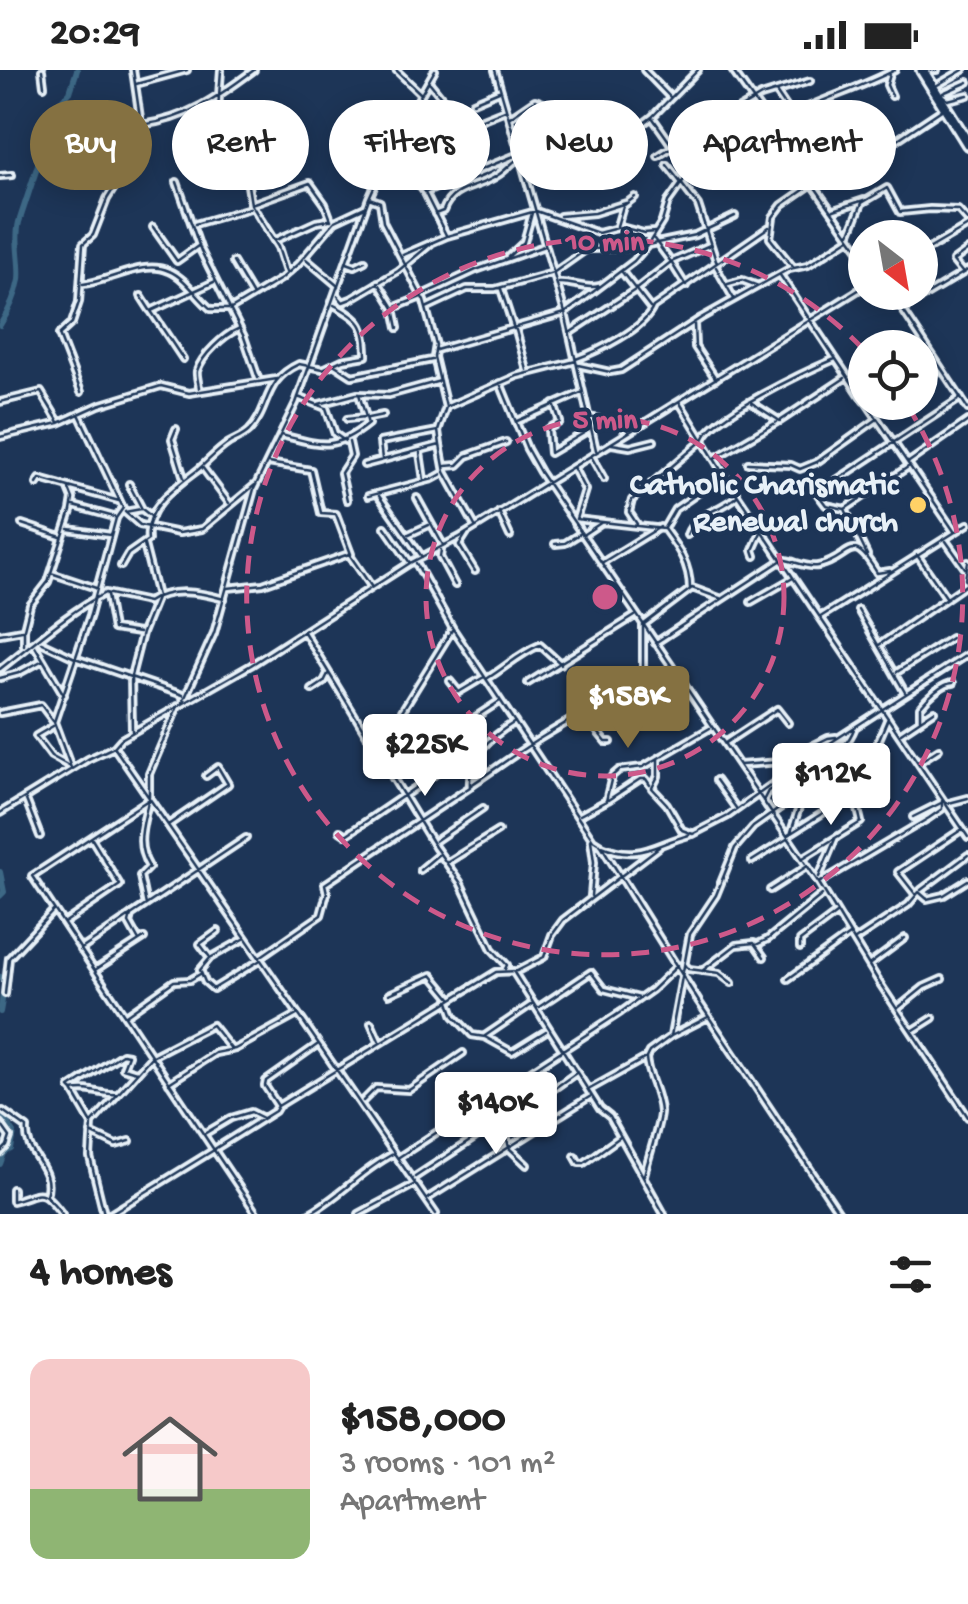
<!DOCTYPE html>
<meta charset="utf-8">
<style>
:root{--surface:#fff;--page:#f6f6f6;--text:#222;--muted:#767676;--accent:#857141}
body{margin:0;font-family:"Gochi Hand",sans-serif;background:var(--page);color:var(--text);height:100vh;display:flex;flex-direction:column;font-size:38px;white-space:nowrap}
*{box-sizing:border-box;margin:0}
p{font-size:32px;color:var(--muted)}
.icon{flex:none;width:55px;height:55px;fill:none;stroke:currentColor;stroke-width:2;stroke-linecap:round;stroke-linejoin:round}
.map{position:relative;height:1144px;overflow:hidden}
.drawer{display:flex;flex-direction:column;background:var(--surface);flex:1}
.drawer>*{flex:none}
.hud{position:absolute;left:30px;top:30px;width:910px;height:90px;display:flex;gap:20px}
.needle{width:65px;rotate:149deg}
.controls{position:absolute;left:848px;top:150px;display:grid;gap:20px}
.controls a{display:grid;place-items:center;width:90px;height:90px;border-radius:50%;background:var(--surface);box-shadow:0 5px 25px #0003;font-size:50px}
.price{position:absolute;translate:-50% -85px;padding:0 22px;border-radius:10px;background:#fff;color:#222;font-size:32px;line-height:65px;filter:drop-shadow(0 2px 5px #0008)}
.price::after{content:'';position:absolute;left:50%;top:60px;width:30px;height:22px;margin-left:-15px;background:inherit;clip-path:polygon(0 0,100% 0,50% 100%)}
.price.active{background:var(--accent);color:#fff}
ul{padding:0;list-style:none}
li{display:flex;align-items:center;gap:30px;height:250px;padding:0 30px}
li span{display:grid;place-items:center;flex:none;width:280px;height:200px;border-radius:20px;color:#555}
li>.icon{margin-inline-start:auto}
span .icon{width:120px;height:120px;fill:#fffc;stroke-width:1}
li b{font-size:42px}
h2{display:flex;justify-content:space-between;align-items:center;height:120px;padding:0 30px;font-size:42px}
.chip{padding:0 35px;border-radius:45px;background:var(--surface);box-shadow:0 5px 25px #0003;font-size:35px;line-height:90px}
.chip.active{background:var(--accent);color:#fff}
.status{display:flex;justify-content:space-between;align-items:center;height:70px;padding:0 50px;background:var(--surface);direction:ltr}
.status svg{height:28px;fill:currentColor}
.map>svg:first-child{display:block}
.green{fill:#536e6c;stroke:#9eb0b2;stroke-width:2.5}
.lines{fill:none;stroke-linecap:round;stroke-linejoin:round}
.river{stroke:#3e6785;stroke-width:6}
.street-casing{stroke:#e8f1f8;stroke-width:10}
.highway-casing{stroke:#e8f1f8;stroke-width:16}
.street{stroke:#1d3557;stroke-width:2.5}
.highway{stroke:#1d3557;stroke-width:9}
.ring{fill:none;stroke:#cd598a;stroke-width:5;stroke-dasharray:18 12}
.poi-dot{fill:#ffd166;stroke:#1d3557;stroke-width:4}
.labels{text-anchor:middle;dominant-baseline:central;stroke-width:8;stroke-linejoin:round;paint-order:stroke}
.poi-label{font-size:32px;font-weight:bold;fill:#e8f1f8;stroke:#1d3557;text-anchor:end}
.centre{fill:#cd598a;stroke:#1d3557;stroke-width:5}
.ring-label{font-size:30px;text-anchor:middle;font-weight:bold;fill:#cd598a;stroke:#1d3557;stroke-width:8;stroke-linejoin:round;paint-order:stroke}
</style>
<div class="status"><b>20:29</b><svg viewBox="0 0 49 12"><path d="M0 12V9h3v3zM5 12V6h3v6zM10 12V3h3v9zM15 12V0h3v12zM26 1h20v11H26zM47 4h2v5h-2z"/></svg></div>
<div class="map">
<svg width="968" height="1144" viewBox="0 0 968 1144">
<rect width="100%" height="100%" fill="#1d3557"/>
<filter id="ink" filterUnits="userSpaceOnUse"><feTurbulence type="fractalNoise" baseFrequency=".01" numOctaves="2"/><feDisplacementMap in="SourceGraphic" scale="20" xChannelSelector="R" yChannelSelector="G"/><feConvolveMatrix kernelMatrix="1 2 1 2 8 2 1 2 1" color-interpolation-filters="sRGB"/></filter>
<g filter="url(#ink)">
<path class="green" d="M582,58l14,27 -23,13 -16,-24z"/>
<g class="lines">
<path class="river" d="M0,255c9,-14 16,-29 19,-45 2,-19 -5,-38 0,-58l39,-118 12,-12 7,-22
M0,802l4,20 -4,4
M0,907l5,6 -5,29
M0,1042l14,21 -3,16 -7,4 -4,11"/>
<defs>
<path id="street" d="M42,0l2,16
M221,0l-3,39 28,64 5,31 27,43 8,25
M396,0l25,24
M495,0l70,243 31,137
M644,0l26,27
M732,0l133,188
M929,0h8
M890,4l-3,11 5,11
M430,13l13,16 16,35
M136,14l51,-14
M934,17l29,-17
M776,22l15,22
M943,23l25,-11
M942,25l6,5 20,-5
M473,32l26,-11
M117,45l7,16 14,7
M510,47l25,-17 26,10
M480,50l25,-10
M141,55c46,-6 77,-28 113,-55
M773,55c39,-24 82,-34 122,-55
M550,60l17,38 7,2 28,-15 50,-38 46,-47
M387,65l15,4h21l2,11 21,15
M675,77l86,-51 49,-15
M393,78l32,45 21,42
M520,81l37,-3
M658,86l14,-9
M744,86l35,-17
M667,95l31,40 18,56
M763,103c19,-14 33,-27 51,-40l3,-16 -4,-12
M124,105l6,-5 2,-9
M0,106l12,-1
M177,112l24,69 43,86 14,41
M426,122l93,-38
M369,128l11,4 3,20 41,79 12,44 -2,12 12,50 -8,24 2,14
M251,134l59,-21 15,21 6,16
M834,140l30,-10
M435,144l8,-3c9,-26 36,-22 55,-36 8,-5 13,-12 21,-17
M560,146l34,-3 32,-10
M195,154l55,-16
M617,156l6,-20 12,-9
M153,157l24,34 21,-15
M850,163l12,-30 25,-15 13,24 30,-3 28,1 10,11
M276,170l40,-18 13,-2
M920,184l48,-28
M403,185l44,-19 89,-25 62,22 23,-6 23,6 11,-1
M508,187l16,-15 8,-29
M306,189l32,27
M233,192l19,32
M347,193l8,3 10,-5
M716,197l18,32
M793,197l-23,-29 3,-21 9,-12 29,-20 63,-30 69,-46
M622,202l28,36
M962,202l-9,-11 15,-11
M780,205l84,126
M378,212l16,26 4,20
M559,213c15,-1 25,7 40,3
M83,214c28,-3 61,-25 86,-13 17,7 28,27 42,38h20l50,-30 17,-15 37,-43 30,-14
M728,214l14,-4 16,6
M686,216l-15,-24 39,-17
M501,219l13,40
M891,222l77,117
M422,225l54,-25 68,-24
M141,226l9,14
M338,226l5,6 8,-3 47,-28 35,-29
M396,237l25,-10
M426,238l41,-19h28l58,-16 34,-24 46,-1 62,-13 40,-19
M903,239l65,-39
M694,254l1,23 21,32
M516,260l11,40
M571,262l64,-42 36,-28 -17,-23
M436,280l129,-37 69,-52 13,-15 15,-24 6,-20 20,-28v-6l-36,-51
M183,289l-32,-48 65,-30
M576,289c22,-8 69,-30 77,-52l116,-80
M335,295l17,11 80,-16
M578,295l32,7 11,-2 80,-52 88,-49 19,-4 42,-27
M920,303l16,-10
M500,313l27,66 13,23 279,411 60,99 89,135
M199,318c0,-3 -3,-13 -2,-17 5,-16 27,-36 41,-42
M81,322l-22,-57 13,-12 7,-21 4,-58 10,-9 14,-36 30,-48 3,-33 -7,-48
M298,327l28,11 9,26 10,7
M0,332l41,-10 18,30
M866,332l88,129
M680,333l44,72 244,362
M752,333l28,18 65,-43
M319,334l38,-10 32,1 51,-14
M554,334l6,18 -12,7 2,24 39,-23
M448,336l69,-30 59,-15
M589,347l24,5 15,8
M368,348l15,-3
M347,349l18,-2
M517,351l64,-28
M176,359l-4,10 12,39
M281,365c40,10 54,16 87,-11l-9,-30
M0,367l59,-14 40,-18 62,-19 28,7 88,-14
M612,374l18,3 24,-6
M420,383l4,27
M591,386l13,23
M715,388l62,-36
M382,389l-2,-17 58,-11
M909,392l59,-41
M268,393l43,7 10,43 15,1 15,40
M748,393l43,2 9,4 17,-7 59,-42
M364,395l76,-20 5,27 30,54
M446,396l12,-1 9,-9 39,-14
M202,397l27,36
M573,397l12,23 -9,29
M37,414l3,-5 79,22
M129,414l13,25 10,8
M368,426l65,-17 9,-5
M379,426l43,61
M417,428l26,47
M347,430l-6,-27 11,-17 -3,-14
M74,436l40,11
M845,439l-19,-4 -9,-12 144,-95
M125,442l15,13 39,8 23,-4 53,-44
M125,442l16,-3
M499,442l11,24
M576,449l88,10c14,19 26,35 26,60
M22,454l39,13
M637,454l-8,-12 3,-12 71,-60c7,-24 106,-70 132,-81
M385,457l25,36
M664,458l11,-19 48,-33
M69,459l41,6
M409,464l20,-9
M466,464l-7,11 16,26
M584,464l18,-12
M687,465c8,-23 33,-23 50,-39
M946,471l19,27
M555,474l10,-1 16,-10
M441,480l-1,7 15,28
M867,485l-22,-46 63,-42
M917,485l29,42
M755,486l-2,-6 9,-20
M786,490c10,2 22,8 32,6 34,-7 32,-38 59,7l13,-2
M603,492l57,-35
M968,492l-3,17 3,7
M416,493l37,66 140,211 8,5 98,157 141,212
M121,496l7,-12 20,-14c-4,-33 28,-53 51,-71 10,-9 19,-19 30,-26 7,-4 14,-6 20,-12 22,-23 13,-50 50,-67l24,5 19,-9 24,-4c0,-31 -5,-37 -32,-51
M51,503l45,15
M228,518l35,-4 86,-30 22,32
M107,525l6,34 26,4
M751,532l42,-24
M858,540l48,84
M822,546l146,-92
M304,562l131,215 25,35 32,67 15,16 -2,4
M0,564l22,-4
M41,572l34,16 108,37
M655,573l127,-83
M24,575v-16l6,-24 18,-23 23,-71 2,-12 -4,-10
M879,575l88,-61
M35,576l29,49
M0,599c30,-23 71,-59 105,-76l43,9c22,-15 51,-10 76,-3
M897,602l54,-34
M0,608l19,-5 24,-13
M488,608c18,-11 32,-25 52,-33l21,19
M450,611l9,11 25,-15
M528,613l107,-67
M312,620l12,-8 4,-8
M183,632l31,-69 40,-144 42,-86 73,-205 27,-60 39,-68
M0,643l41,-8 12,16
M653,643l-4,-8v-30l-6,-6v-44l49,-37 30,11
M584,645l22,27h5
M920,650v-13c7,-9 23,-24 33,-24
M399,654l48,14 21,2
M53,656l-17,10 15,20 18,10
M637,656l48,-38
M132,661l-1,-55 11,-43 15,-37 -13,-51
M901,663l33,-22
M725,673l52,-34 11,14
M114,677l322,467
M376,678l18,-19
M658,689v17l-6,12 15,16 15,26 11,4 35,-18 99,-71 141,-91
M919,692l20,-13
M740,695l40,-3 48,-24 8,-1
M71,698l-17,-46 36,-107 26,-97 7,-10 -44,-94
M398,698l102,-67
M392,703l5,-7 -2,-33 7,-22 50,-81
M716,710l20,28
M471,715c24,-16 48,-34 73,-49 34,-21 70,-38 99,-67
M149,726v-22l29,-68
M26,730l14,36
M608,730l32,-21h6l4,6
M763,731l5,-10 73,-44
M945,734l23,-6
M828,740l-21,-21c13,-21 39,-39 47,-60
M0,743l88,-54 26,-12 7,-8 130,-74 159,-102 50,-26 405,-251
M580,745l26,-14 6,-25 7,-6 24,-3 67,-39
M913,747l28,-14
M168,755l60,-41 -10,-17 -12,9
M340,761l6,4 104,-71
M791,762l13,-40
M788,765l65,-41
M591,770l3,22 -3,34
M435,771l48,-33
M602,776c37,16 53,-2 87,-11
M803,788l58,-36 -6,-26 33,-78
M752,791l35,-22
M448,792l50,-31
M420,800l19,-16
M819,807l16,-38
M819,813l110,-65 13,-9v-8
M770,820l36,-23
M921,820l47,-35
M916,825l-18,-23 63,-42
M146,835l-6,-29 9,-9c-14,-23 -6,-40 -1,-66
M64,853l56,-38 -28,-46
M244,869l-34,19 -10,12 5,12 8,7 46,-28
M855,870l53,-35 11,-13 8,7 17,-4 24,-15
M139,871l-10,-18 2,-8 115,-77
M756,875l12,-6 54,-44
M800,878v-7l36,-27
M80,880l50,-34
M209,886l-9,-12 18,-13
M260,887l61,-42 6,-22 -2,-9 145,-97c-2,-31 20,-50 45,-65
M870,894l35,-26
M686,896l3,3 30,4 13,10
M95,900l49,-32
M513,901l87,138 10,8 54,97
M702,901l34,-26 18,-2 10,14
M788,909l61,-44
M5,924l4,-36 45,-48
M389,924l43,-19 19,23
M449,932l5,14 18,19 13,2 27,15 34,-21
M539,937l52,-35 13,17 35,9
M898,938l26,-21 18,-8
M126,945l48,-34 16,-1 10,-6
M371,953l8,18
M914,960l19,-12
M485,966l47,-32
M671,966l37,-19
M169,1013l46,-30 20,-4 62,-34
M590,1019l54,-30
M73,1021l18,31
M118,1024c-18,2 -25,-7 -45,-3l-3,-3 52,-34 6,1 -5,13 13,4
M363,1031l13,-13 33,2 54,-37
M278,1036l-13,-20 1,-5 51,-36
M3,1041l24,17c-3,27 28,39 19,67
M0,1053l10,14 -3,9 -7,7
M504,1055l5,23 18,17
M91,1063l25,12 14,-4
M204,1064l27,-16 20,-6 12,6
M575,1086l4,7h5l36,-26
M399,1087l222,-145 31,-22 26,-25
M644,1105c3,-13 17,-55 16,-63 -1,-20 -13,-36 -14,-54l3,-6 22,-16 19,-102 26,-39 19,-47 18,-21 54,-38
M415,1107l61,-40 28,-13 72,-51
M12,1119v12c29,-7 27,-17 50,13
M428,1128l163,-102
M104,1144l-14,-57 2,-34 60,-67 60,-31 20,25
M110,1144l104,-64 -182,-274 116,-76 3,1
M257,1144l-43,-64 2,-2 59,-37 3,-5 218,-134 21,-1 27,-14 8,-22 11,-15 96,-73
M308,1144c32,-17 52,-43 85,-60
M359,1144l56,-30"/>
<path id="highway" d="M922,0l46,74"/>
</defs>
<use href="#street" class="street-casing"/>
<use href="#highway" class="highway-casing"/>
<use href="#street" class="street"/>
<use href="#highway" class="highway"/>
</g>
</g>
<g class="ring">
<circle cx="605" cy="527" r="179"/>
<path d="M907 335A358 358 0 1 1 865 281"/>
</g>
<circle class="poi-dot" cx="918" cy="435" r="10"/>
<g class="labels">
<g class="poi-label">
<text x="898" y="417">Catholic Charismatic<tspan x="898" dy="37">Renewal church</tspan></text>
</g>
</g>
<circle cx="605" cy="527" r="15" class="centre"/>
<g class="ring-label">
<text x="605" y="180">10 min</text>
<text x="605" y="358">5 min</text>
</g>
</svg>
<div class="controls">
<a><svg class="needle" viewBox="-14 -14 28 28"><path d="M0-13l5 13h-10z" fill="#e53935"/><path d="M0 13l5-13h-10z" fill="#767676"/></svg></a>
<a><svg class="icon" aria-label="locate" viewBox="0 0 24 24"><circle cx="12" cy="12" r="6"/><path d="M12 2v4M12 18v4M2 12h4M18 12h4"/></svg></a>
</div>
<b class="price active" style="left:628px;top:681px">$158K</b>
<b class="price" style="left:425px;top:729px">$225K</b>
<b class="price" style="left:831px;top:758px">$112K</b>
<b class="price" style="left:496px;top:1087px">$140K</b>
<div class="hud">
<a class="chip active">Buy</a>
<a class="chip">Rent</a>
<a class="chip">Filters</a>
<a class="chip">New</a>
<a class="chip">Apartment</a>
</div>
</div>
<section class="drawer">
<h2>4 homes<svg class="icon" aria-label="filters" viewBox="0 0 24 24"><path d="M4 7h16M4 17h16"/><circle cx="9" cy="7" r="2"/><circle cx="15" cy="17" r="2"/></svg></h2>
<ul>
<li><span style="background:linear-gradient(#f6c9c9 65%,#8fb573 0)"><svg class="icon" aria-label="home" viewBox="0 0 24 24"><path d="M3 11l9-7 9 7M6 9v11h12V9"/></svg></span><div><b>$158,000</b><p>3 rooms · 101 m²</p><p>Apartment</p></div></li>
</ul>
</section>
